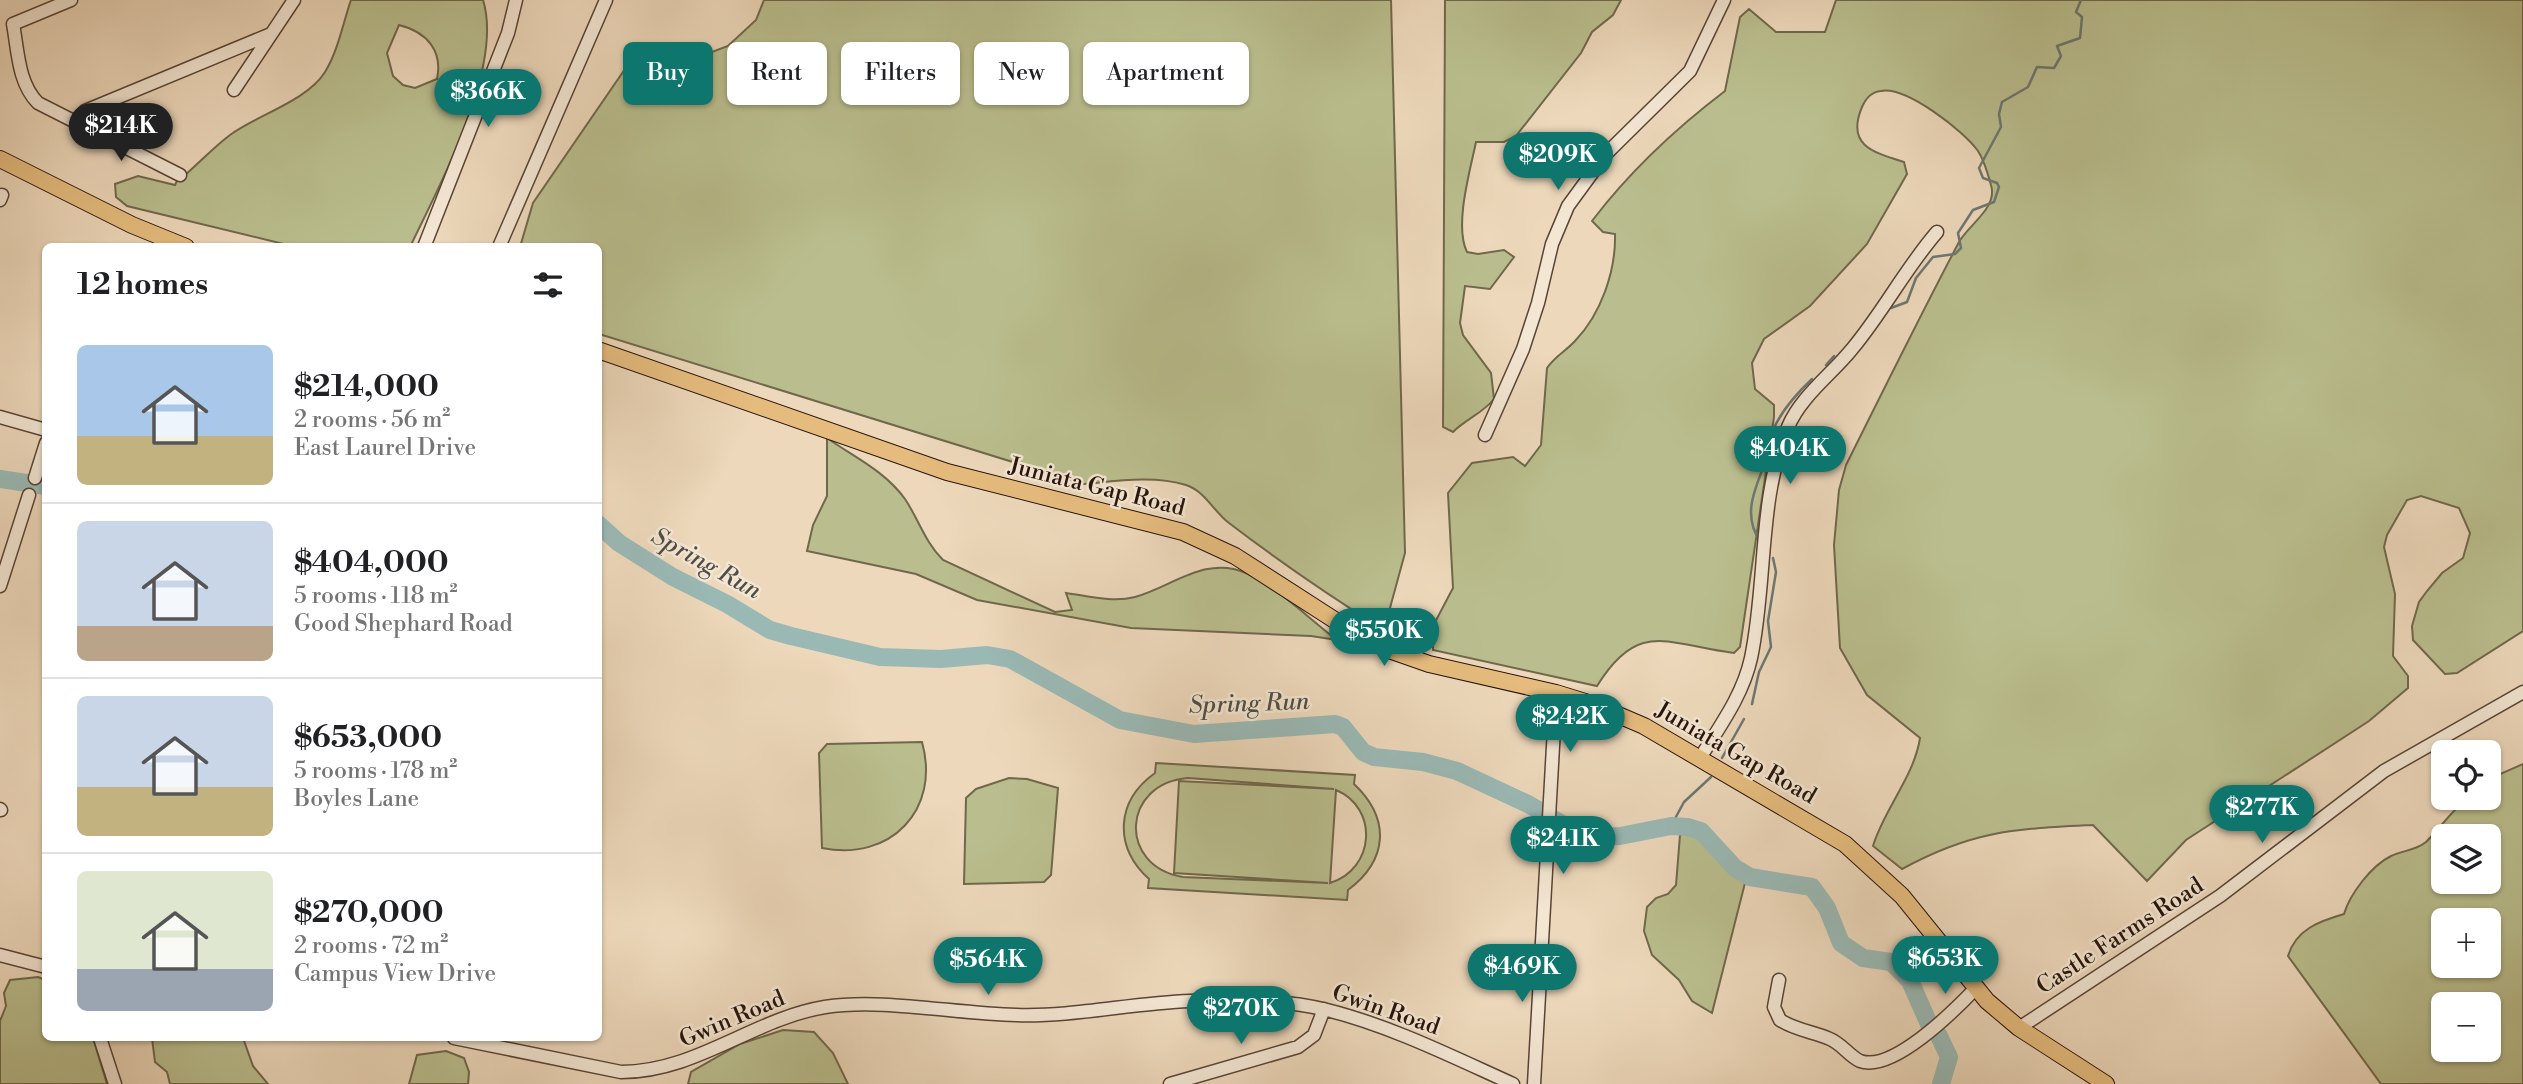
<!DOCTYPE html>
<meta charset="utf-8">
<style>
:root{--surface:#fff;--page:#f6f6f6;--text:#202124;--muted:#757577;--line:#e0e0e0;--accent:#0f766e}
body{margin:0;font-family:"Libre Bodoni",serif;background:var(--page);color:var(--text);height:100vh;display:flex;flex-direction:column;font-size:26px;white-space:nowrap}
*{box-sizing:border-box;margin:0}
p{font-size:23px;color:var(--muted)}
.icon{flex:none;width:38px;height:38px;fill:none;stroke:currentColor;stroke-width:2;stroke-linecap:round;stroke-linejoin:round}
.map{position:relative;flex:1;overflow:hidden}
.side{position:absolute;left:42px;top:243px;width:560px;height:798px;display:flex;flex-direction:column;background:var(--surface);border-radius:10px;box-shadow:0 2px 5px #0004}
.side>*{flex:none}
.top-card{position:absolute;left:623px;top:42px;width:665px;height:63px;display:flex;gap:14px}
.buttons{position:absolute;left:2431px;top:740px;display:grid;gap:14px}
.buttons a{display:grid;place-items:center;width:70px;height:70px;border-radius:10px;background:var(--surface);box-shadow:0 2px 5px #0004;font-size:35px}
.price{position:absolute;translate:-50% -60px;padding:0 16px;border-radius:24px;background:var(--accent);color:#fff;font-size:23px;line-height:46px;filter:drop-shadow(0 2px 4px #0008)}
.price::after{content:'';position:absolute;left:50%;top:42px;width:21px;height:16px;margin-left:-10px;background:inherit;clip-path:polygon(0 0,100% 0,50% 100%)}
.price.selected{background:#222;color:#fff}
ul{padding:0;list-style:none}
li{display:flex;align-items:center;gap:21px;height:175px;padding:0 35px}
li+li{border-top:2px solid var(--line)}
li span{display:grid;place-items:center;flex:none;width:196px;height:140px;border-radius:10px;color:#555}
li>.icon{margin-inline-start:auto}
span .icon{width:84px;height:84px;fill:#fffc;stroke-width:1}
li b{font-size:30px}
h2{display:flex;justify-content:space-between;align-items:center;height:84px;padding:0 35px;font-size:30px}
.chip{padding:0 24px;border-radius:10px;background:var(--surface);box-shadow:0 2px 5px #0004;font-size:24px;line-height:63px}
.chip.selected{background:var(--accent);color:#fff}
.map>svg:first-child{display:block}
.green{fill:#babe8e;stroke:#70684c;stroke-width:2;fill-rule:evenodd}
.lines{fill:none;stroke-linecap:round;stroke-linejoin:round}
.stream{stroke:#6c7771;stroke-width:2.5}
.river{stroke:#9ab9b5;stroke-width:18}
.minor-casing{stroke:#584436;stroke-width:15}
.major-casing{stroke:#26130a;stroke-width:18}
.minor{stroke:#f3e6d3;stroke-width:12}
.major{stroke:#e6bc7e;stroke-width:16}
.labels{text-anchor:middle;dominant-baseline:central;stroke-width:5;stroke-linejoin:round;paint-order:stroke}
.street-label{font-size:23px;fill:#26130a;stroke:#f3e6d3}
.water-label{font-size:24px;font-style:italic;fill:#4f4d46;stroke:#f3e6d3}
</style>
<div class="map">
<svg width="2523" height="1084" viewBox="0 0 2523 1084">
<rect width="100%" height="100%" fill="#edd8bb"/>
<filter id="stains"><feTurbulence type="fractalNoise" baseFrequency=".00286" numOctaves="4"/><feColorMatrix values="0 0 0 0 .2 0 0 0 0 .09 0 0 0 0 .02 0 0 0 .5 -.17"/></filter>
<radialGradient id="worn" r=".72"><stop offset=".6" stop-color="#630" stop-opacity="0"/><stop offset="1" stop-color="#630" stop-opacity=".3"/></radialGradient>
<path class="green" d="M351,0h132c21,67 -44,186 -73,247h-114l-169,-41 -11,-9 -1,-13 23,-8 37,9 5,-10h5c15,-13 29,-28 45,-40 27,-20 77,-34 95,-63 13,-21 18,-49 26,-72zM399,25c28,7 44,26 38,54l-22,9 -12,-3 -10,-9 -6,-23z
M764,0h627l14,553 -21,77c-54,-34 -104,-68 -155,-107 -15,-11 -24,-32 -43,-38 -32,-10 -70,-4 -102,-1l-485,-150 -1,-87h-78l13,-44 92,-134 23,-14 29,-3 27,3 24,-9 28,-26z
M1445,0h176l-8,15 -21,17 -11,21 -65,83 -12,6h-28c-6,29 -22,84 -9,110l11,2 26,-4 10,7 -24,32 -25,-3 -5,37 3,12 28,38 3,26c-11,14 -28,20 -41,33l-10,-5z
M1836,0h687v631l-66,42 -12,1 -32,-34 -1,-14 7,-24 8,-11 15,-18 21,-15 7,-25 -11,-25 -38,-12 -14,4 -20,35 -3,12 11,47 -2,62 15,20v12l-39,33 -183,119 -39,41 -54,-56c-78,4 -120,5 -191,44l-29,-23c11,-37 41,-69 47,-108l-53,-43 -27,-47 -6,-103 5,-55 7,-25c37,-74 74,-149 113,-223 10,-18 39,-34 32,-57 -3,-11 -7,-25 -13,-34 -14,-20 -72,-65 -97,-60 -10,1 -15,7 -19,16 -16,38 10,45 42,55l3,12 -40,70 -57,62 -46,33 -12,24 3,26 19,16v12l-34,230 -6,6c-66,-8 -95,-35 -137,33l-164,-36v-24l20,-38 -5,-95 24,-30 41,-6 12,9 16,-21 6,-77c8,-12 19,-17 28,-27 26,-27 41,-70 40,-107l-12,-2 -11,-11c38,-50 83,-92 133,-130l15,-74 9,-8 27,23h49z
M827,438c27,19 58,33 78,61 14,21 20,43 38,61l112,52 17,-2 -6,-17c22,3 47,10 69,4 37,-10 70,-42 111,-24 33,15 62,45 91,67l-26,-4 -180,-8 -154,-28 -61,-26 -109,-23 6,-26 14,-29z
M922,742c19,68 -32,120 -100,106l-3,-95 8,-9z
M1156,763l199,12 -1,9c37,35 34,76 -6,106l-1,10 -199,-12 1,-9c-36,-33 -33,-78 6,-106zM1188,778l146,11 -155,-8 -5,92 154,10 -145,-6c-66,-11 -61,-94 5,-99zM1336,790c43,18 39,79 -6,93z
M2523,764v320h-142l-93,-128c8,-27 32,-35 56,-42 6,-20 27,-48 47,-58 10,-5 26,-6 35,-14 14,-14 26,-31 41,-44h21l1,-19zM2443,836h45v46h-45zM2443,920h45v46h-45zM2443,1004h45v46h-45z
M1009,778l18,1 31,9 -7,87 -7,7 -80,2 2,-86 10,-9z
M1693,831l29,18 24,30 -34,134 -20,-12 -13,-21 -27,-25 -8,-24 3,-24 9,-9 12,-4 8,-9 4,-50z
M38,977l7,3 1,58h47l14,46h-107v-63l6,-15 -2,-13 6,-13z
M783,1030l31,2 19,21 15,31h-160l3,-12 49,-28z
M152,1038h91l10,28 15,18h-98l-3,-12 -12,-10z
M446,1051l18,7 5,14 -1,12h-59l8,-29z"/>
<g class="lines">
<path class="stream" d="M1891,308l16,-6 9,-24 17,-21 22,-3 6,-6 -3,-15 15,-23 21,-8 5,-15 -2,-4 -14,-5 -4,-10 22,-41 -2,-13 3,-12 26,-15 9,-20 17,1 7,-12 -4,-10 23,-8 2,-21 -6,-5 5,-12
M1826,365l8,-9
M1760,541c-18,-26 -5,-52 5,-78 3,-7 2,-14 4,-21 6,-25 25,-46 43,-63
M1752,704l7,-32 12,-25 -3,-26 8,-49 -3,-14
M1722,758l22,-39
M1671,826l13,-24 27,-25"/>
<path class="river" d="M0,479l46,7
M598,524l21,19 54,34 54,27 43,26 21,6 89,21 61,2 46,-4 23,4 110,61 74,14 141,-10 8,3 20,25 11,5 49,5 34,9 71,33 56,33 36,-1 51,-10 17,1 13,4 34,37 15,9 62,10 15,21 14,35 22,15 28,4 19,19 19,43 10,12 10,21 -8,27"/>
<defs>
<path id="minor" d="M13,24c5,27 5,59 25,79l142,72
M13,24l58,-24
M234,90l60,-90
M76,121l9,-10 186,-77
M0,200l2,-5
M424,247l84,-214 8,-33
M499,247l107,-247
M0,417l46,13
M1485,435l38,-86 15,-46 14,-59 16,-38 38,-52 84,-83 34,-71
M35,478l11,-35
M0,586l29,-91
M1700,758c20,-32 43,-63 51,-100 16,-75 7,-159 37,-231 13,-31 44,-53 64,-78 31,-37 53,-80 85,-117
M0,809l1,1
M0,955l46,12
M1779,980l-5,27 6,13c15,10 34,12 50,19 12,5 19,17 30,22 32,12 94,-50 115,-72
M2019,1028l201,-132 164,-125 139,-79
M100,1038l15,46
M454,1038l167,34c75,0 132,-53 204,-65 57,-9 132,7 191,8 58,2 115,-12 174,-14 44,-2 93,-2 137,9 64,16 126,47 186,74
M1170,1084l128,-37 16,-12 10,-26
M1534,1084l22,-391"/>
<path id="major" d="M0,159l132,66 54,22
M598,350l349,122 236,60 52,24 101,65 53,29 40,14 127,29 39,12 49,21 201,118 57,52 85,105 32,27 87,56"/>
</defs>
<use href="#minor" class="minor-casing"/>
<use href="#major" class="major-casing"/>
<use href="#minor" class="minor"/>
<use href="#major" class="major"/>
</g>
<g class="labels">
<g class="street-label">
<text transform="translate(1097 487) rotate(14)">Juniata Gap Road</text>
<text transform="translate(1736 753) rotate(30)">Juniata Gap Road</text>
<text transform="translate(2120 936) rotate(-33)">Castle Farms Road</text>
<text transform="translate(1386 1010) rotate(19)">Gwin Road</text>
<text transform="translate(732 1019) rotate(-23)">Gwin Road</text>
</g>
<g class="water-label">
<text transform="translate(706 564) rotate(29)">Spring Run</text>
<text transform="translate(1249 704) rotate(-2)">Spring Run</text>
</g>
</g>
<rect width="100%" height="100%" filter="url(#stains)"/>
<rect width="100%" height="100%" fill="url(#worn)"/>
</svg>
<div class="buttons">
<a><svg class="icon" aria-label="locate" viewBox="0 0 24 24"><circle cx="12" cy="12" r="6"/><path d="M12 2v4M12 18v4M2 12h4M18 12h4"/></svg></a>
<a><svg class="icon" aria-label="layers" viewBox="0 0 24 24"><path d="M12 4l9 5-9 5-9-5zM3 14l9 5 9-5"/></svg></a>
<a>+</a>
<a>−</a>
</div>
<b class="price" style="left:488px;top:129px">$366K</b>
<b class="price selected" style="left:121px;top:163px">$214K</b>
<b class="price" style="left:1558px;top:192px">$209K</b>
<b class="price" style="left:1790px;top:486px">$404K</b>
<b class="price" style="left:1384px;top:668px">$550K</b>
<b class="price" style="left:1570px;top:754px">$242K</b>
<b class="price" style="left:2262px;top:845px">$277K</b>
<b class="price" style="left:1563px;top:876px">$241K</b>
<b class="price" style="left:1945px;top:996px">$653K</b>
<b class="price" style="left:988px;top:997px">$564K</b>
<b class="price" style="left:1522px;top:1004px">$469K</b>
<b class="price" style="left:1241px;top:1046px">$270K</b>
<div class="top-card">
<a class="chip selected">Buy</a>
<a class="chip">Rent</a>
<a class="chip">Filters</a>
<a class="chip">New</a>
<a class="chip">Apartment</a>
</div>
<section class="side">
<h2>12 homes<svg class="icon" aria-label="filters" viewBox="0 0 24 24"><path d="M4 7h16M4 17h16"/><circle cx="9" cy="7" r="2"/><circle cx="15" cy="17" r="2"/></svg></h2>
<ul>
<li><span style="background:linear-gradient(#a9c7e8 65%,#c2b280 0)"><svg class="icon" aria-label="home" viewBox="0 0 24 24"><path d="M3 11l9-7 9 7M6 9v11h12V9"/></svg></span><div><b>$214,000</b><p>2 rooms · 56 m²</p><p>East Laurel Drive</p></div></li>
<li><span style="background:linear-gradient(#c9d6e8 75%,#b9a48a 0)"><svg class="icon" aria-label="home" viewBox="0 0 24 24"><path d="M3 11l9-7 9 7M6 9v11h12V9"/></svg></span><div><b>$404,000</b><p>5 rooms · 118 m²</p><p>Good Shephard Road</p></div></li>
<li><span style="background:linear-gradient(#c9d6e8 65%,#c2b280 0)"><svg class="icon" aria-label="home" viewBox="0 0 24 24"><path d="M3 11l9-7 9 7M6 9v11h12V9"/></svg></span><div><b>$653,000</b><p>5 rooms · 178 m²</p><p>Boyles Lane</p></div></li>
<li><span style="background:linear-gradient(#dfe7d0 70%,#9aa5b1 0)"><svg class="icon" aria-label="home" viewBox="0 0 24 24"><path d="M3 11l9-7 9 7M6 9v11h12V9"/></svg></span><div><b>$270,000</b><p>2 rooms · 72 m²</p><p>Campus View Drive</p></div></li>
</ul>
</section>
</div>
